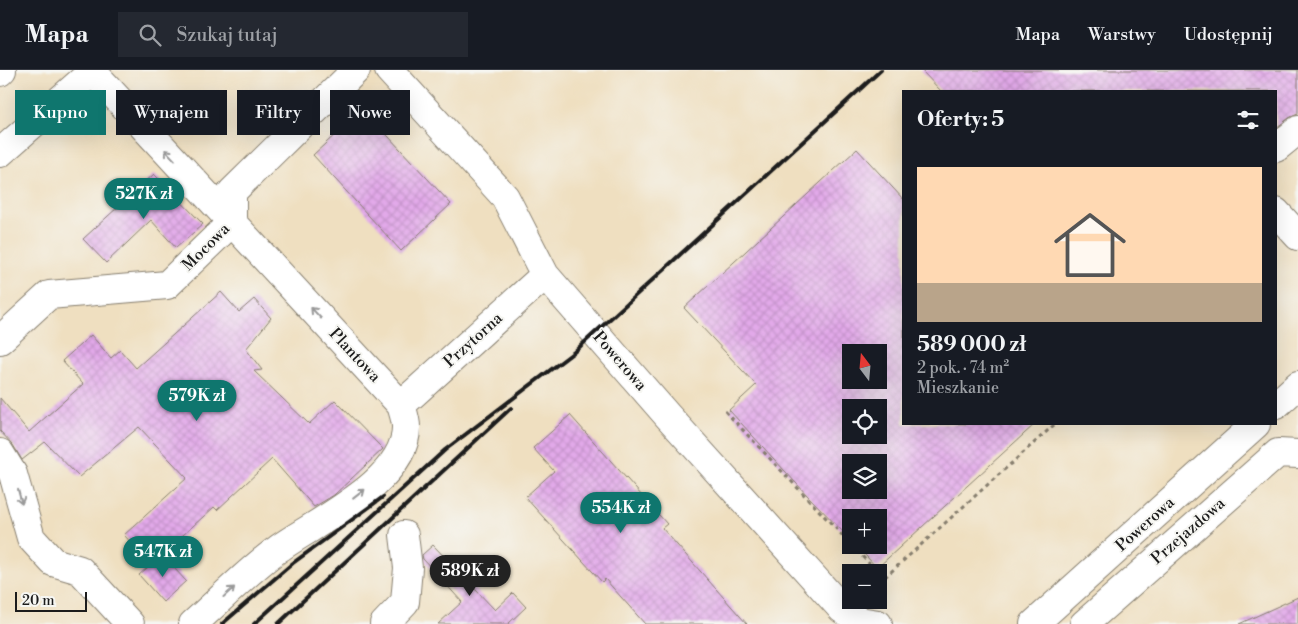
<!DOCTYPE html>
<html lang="pl">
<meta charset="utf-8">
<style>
:root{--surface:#171b24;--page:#242831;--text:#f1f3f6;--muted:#9ea1a6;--line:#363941;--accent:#0f766e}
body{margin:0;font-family:"Libre Bodoni",serif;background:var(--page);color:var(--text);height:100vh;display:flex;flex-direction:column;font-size:19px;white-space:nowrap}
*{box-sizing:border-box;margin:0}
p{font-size:16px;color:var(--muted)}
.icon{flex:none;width:28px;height:28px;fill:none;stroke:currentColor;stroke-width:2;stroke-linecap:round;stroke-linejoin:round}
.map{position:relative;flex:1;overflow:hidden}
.panel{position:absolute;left:902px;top:20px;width:375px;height:335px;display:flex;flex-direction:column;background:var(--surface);border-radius:0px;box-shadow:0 5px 20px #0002}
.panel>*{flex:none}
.hud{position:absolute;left:15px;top:20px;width:475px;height:45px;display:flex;gap:10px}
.needle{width:32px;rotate:344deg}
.tools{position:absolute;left:842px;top:274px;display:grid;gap:10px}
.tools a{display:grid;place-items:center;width:45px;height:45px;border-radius:0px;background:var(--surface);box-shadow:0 5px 20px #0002;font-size:25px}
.scale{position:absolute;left:15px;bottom:12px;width:72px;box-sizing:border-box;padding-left:5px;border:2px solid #1c1c1c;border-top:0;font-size:14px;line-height:18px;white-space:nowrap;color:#1c1c1c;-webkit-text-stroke:4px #f6f6f2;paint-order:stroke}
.price{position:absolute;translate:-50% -42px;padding:0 11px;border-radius:18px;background:var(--accent);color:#fff;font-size:16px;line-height:32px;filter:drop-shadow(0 1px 2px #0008)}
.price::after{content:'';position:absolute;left:50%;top:30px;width:15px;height:11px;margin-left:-8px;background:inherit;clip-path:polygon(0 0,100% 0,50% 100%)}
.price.current{background:#222;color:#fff}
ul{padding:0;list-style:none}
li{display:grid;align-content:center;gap:10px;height:265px;padding:0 15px}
li span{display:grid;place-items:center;height:155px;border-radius:0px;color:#555}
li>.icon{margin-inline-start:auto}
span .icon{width:90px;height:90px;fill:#fffc;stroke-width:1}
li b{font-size:21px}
h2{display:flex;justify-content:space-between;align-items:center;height:60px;padding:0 15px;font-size:21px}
.tag{padding:0 18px;border-radius:0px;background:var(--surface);box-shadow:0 5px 20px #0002;font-size:18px;line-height:45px}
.tag.current{background:var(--accent);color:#fff}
header{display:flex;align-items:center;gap:30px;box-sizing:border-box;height:70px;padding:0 25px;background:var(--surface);border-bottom:1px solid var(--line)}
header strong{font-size:24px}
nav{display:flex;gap:28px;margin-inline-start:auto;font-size:18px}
.search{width:350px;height:45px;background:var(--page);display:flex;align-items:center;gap:12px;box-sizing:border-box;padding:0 18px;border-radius:0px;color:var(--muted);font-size:19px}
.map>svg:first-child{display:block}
.building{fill:url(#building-cross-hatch);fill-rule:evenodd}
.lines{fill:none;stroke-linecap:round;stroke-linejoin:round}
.minor-casing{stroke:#867e6e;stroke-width:30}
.path{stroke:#867e6e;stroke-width:3;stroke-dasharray:4 4;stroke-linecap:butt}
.minor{stroke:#fff;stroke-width:28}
.rail{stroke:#1c1c1c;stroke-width:4}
.oneway{stroke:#999}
.labels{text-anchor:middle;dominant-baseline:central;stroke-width:4;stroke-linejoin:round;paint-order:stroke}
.street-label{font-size:16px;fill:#1c1c1c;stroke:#f6f6f2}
</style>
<header>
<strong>Mapa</strong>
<div class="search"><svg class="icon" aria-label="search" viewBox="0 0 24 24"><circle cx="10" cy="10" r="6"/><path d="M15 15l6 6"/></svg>Szukaj tutaj</div>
<nav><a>Mapa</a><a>Warstwy</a><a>Udostępnij</a></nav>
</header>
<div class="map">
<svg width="1298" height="554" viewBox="0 0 1298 554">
<defs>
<pattern id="building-cross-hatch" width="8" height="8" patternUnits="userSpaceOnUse" patternTransform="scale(1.25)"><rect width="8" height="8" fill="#e2a9e9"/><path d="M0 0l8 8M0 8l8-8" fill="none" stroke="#c191c7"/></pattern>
</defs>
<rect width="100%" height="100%" fill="#f6f6f2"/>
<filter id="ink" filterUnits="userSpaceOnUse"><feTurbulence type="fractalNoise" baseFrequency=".02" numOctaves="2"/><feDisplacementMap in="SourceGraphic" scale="10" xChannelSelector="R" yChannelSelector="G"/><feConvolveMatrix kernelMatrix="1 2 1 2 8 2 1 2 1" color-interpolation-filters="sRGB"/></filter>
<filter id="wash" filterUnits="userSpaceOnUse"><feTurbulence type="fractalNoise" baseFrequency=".0096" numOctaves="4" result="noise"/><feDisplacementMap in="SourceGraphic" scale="20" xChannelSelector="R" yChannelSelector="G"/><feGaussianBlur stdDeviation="1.12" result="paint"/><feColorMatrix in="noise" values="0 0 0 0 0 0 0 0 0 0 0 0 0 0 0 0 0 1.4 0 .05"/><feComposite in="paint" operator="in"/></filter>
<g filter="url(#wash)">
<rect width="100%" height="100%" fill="#efdfc0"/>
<g id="blocks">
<path class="building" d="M921,0h377v44l-9,4 -13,10v-37h-335z
M363,39l88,95 -50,47 -88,-96z
M857,79l47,51v224h131l-158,144 -21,-23h23v-27h-28v22l-44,-45 -78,-85 27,-25 -72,-77zM851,282h28v28h-28zM851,338h28v27h-28zM851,392h28v28h-28z
M154,104l49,50 -27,24 -25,-28 -45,43 -23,-24z
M221,222l18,20 15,-13 17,19 -25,31 16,21 -8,1 55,53 26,-24 48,49 -49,46 -20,12 -42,-48 -55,51 -3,-3 -63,57 -27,-29 63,-57 -48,-51 -60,50 -34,-35 -23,18 -9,-15 -13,-14v-33l29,34 54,-48 -21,-23 29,-26 20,23 9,-8 16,18z
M570,345l97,109 -5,4 85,96h-102l-40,-45 -3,3 -77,-85 29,-26 -21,-23z
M433,475l62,65 18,-17 13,14 -18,17h-70l24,-22 -39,-43 -1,-4z
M162,485l24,26 -23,21 -24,-27z
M1298,527v27h-59z"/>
</g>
</g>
<g filter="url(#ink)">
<use href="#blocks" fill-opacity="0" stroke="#867e6e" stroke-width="1"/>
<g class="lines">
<defs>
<path id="minor" d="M389,0l116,127 40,78 121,139 176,195 18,12 18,3
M92,1l309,334c2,7 5,15 5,22 1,54 -91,95 -128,122 -30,22 -57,50 -85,75
M0,2l2,-2
M1276,78l22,-18
M0,83l94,-83
M1276,142l22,24
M0,270l49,-45 118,-10 65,-63v-30l124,-122
M401,335l144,-130
M1276,335l22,-20
M0,383l13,21 18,64 22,24 27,8 50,54
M384,554l21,-22 3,-34 -4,-33
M1034,554l222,-200
M1084,554l194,-171 20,1"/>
</defs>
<use href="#minor" class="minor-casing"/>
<path class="path" d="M725,341l152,161
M879,505l4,4 172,-155"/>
<use href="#minor" class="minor"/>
<path class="rail" d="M222,554l71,-61 90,-66
M254,554l191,-174 129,-98 307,-282
M278,554l233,-216"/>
</g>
<defs><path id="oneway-shaft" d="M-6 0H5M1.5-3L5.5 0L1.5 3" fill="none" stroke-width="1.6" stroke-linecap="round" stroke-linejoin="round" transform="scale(1.25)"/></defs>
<g class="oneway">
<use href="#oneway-shaft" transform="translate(170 85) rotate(-133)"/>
<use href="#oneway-shaft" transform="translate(316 243) rotate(-133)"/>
<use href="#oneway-shaft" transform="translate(359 424) rotate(-38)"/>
<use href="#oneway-shaft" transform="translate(20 427) rotate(75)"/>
<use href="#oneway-shaft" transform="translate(229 522) rotate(-42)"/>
</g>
</g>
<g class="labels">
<g class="street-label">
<text transform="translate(206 177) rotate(-45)">Mocowa</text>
<text transform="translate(473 270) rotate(-42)">Przytorna</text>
<text transform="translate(355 285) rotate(47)">Plantowa</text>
<text transform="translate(620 291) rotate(49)">Powerowa</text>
<text transform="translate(1145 454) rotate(-42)">Powerowa</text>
<text transform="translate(1188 461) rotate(-41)">Przejazdowa</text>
</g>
</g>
</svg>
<div class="tools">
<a><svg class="needle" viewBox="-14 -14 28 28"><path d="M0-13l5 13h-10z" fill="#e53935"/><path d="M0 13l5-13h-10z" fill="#9ea1a6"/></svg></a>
<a><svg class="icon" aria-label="locate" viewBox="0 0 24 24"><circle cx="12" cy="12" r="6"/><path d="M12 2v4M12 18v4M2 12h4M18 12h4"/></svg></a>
<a><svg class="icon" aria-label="layers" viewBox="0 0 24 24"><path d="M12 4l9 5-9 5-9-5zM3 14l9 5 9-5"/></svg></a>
<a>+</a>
<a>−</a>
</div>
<div class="scale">20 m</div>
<b class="price" style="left:144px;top:150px">527K zł</b>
<b class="price" style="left:197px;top:352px">579K zł</b>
<b class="price" style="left:621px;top:464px">554K zł</b>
<b class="price" style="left:163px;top:508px">547K zł</b>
<b class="price current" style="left:470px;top:527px">589K zł</b>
<div class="hud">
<a class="tag current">Kupno</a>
<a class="tag">Wynajem</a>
<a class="tag">Filtry</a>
<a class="tag">Nowe</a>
</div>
<section class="panel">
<h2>Oferty: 5<svg class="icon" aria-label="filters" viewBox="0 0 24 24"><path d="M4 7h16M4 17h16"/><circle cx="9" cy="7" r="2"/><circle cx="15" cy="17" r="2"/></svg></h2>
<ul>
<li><span style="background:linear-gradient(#ffd9b3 75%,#b9a48a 0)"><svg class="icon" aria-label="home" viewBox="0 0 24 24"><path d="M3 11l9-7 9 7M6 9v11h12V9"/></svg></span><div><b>589 000 zł</b><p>2 pok. · 74 m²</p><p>Mieszkanie</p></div></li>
</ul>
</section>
</div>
